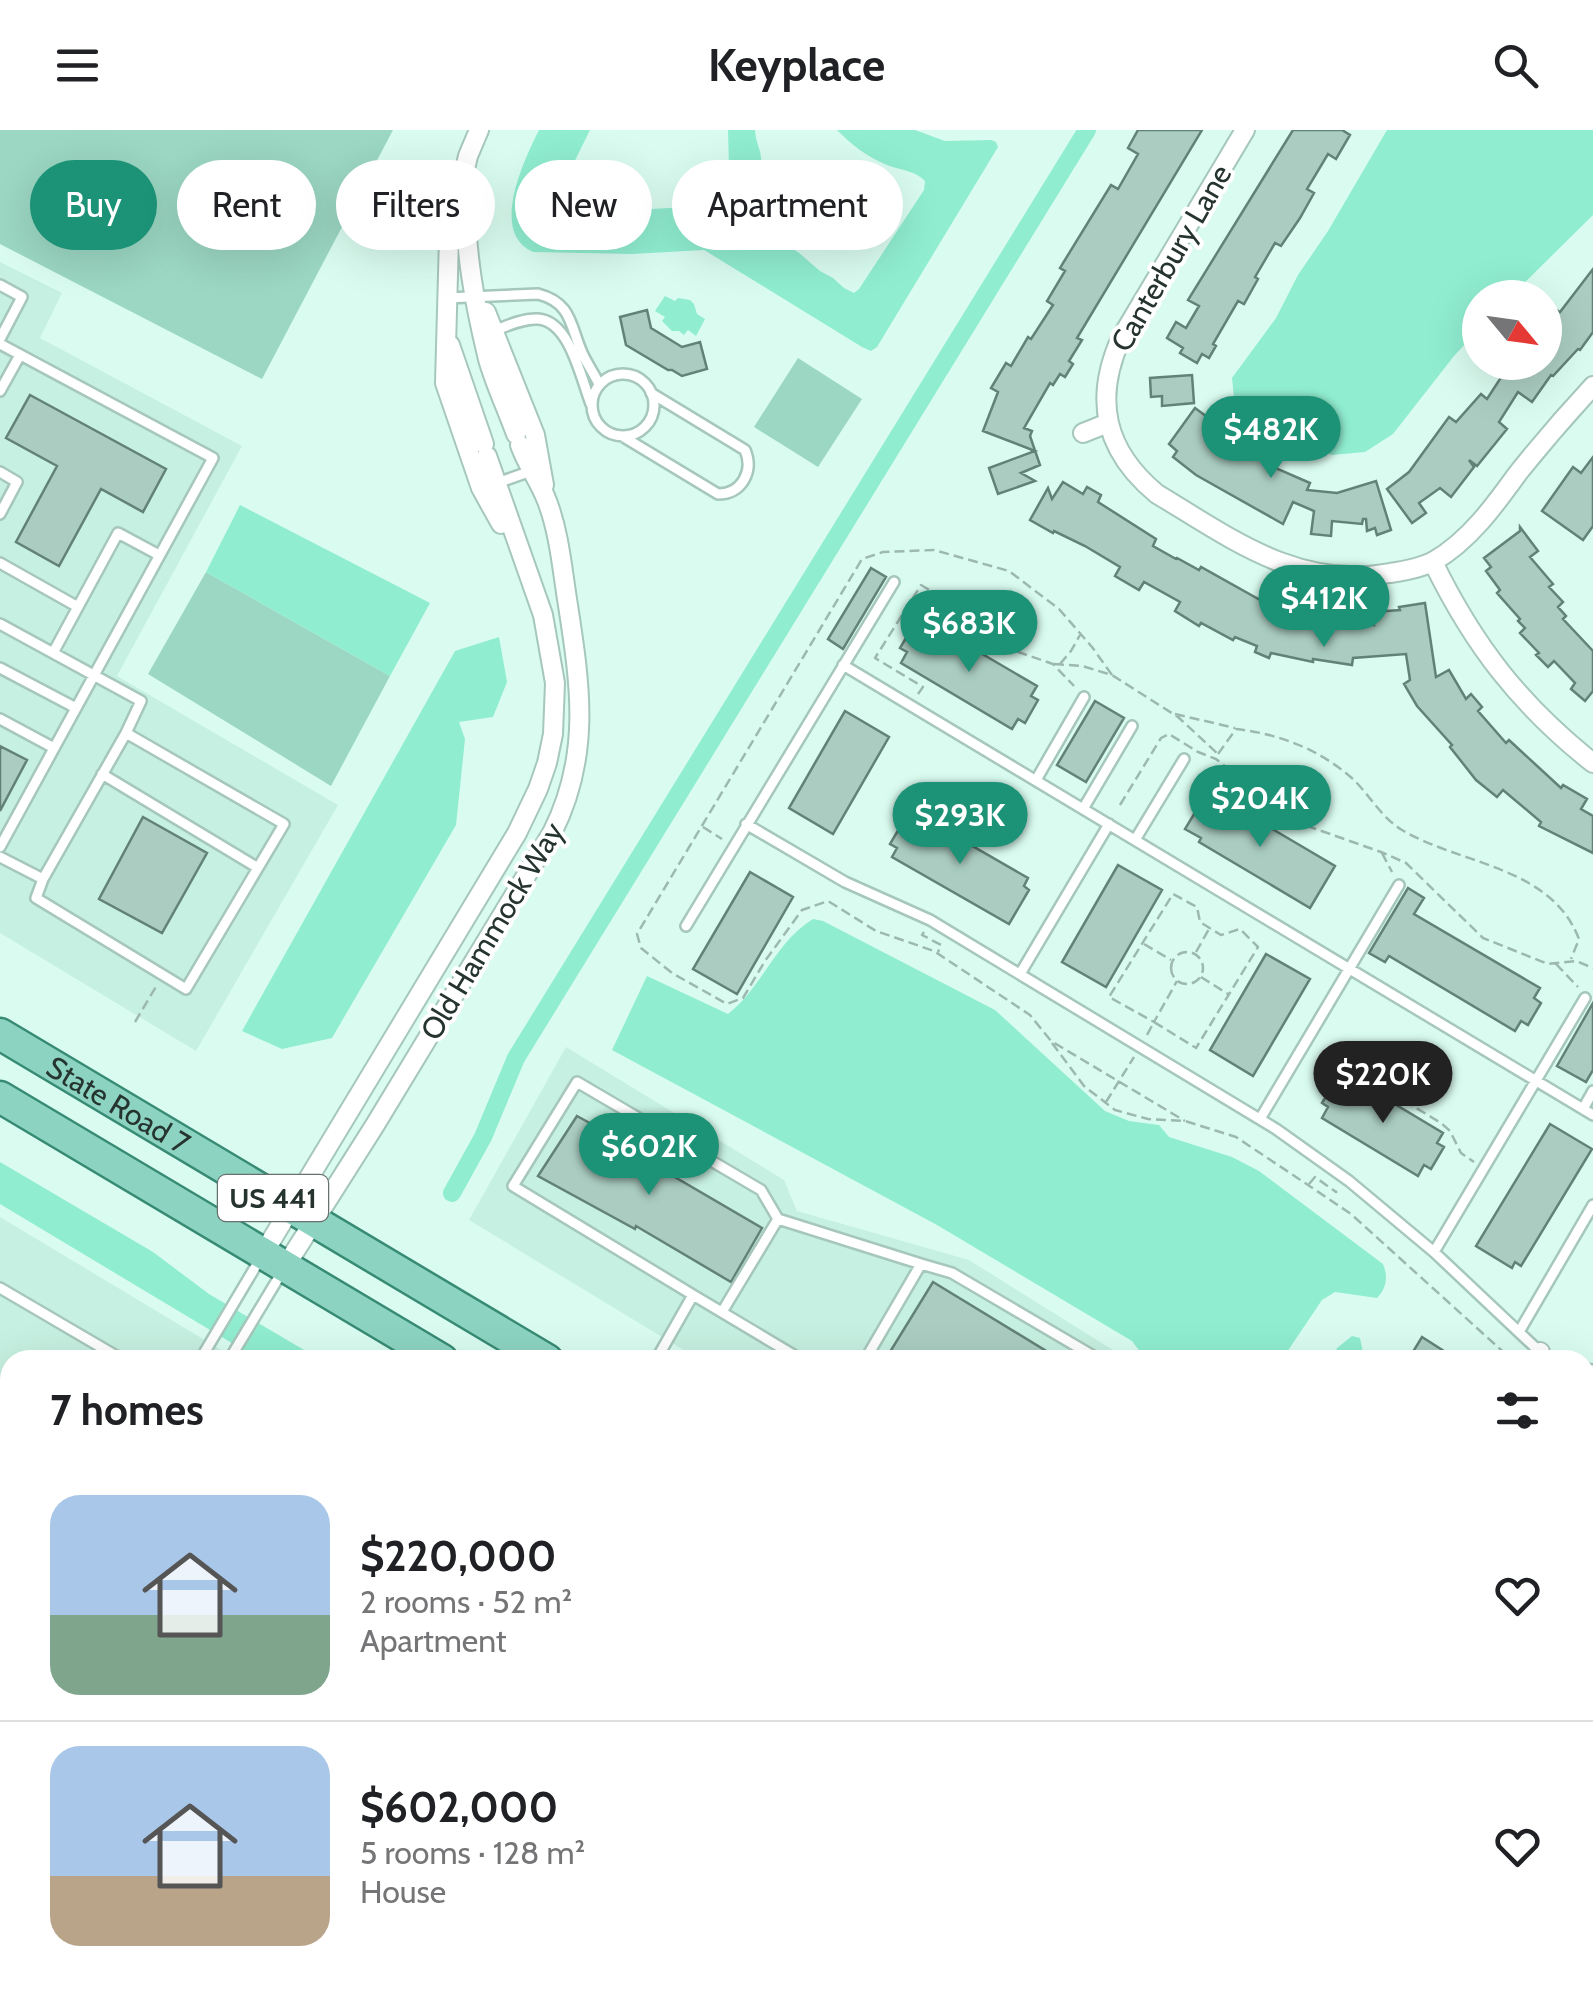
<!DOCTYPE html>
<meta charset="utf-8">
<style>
:root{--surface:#fff;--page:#f2f2f2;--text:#202124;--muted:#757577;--line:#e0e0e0;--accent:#1c9276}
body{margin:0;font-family:Cabin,sans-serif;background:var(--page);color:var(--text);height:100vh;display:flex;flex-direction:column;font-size:38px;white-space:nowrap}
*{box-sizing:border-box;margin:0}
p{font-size:32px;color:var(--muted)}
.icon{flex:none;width:55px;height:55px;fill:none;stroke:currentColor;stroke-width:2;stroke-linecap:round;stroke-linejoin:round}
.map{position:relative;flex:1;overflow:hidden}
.panel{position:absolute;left:0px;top:1220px;width:1595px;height:642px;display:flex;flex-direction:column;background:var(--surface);border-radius:30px 30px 0 0;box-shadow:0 10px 40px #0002}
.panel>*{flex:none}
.hud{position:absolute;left:30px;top:30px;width:1000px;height:90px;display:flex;gap:20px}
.needle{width:65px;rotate:119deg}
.tools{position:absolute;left:1462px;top:150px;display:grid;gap:20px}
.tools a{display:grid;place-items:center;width:100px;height:100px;border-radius:50%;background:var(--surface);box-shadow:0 10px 40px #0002;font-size:50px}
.price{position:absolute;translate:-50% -85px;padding:0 22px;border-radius:35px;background:var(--accent);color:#fff;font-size:32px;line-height:65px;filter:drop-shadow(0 2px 5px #0008)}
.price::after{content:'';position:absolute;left:50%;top:60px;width:30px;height:22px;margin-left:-15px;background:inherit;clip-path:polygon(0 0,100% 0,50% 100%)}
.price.on{background:#222;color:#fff}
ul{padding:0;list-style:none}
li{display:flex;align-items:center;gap:30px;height:250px;padding:0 50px}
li+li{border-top:2px solid var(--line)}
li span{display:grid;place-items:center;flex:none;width:280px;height:200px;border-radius:30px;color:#555}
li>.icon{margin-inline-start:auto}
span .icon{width:120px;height:120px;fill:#fffc;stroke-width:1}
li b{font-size:42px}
h2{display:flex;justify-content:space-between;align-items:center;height:120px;padding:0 50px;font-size:42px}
.chip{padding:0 35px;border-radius:45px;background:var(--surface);box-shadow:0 10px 40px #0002;font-size:35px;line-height:90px}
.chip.on{background:var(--accent);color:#fff}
header{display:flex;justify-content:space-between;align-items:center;height:130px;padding:0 50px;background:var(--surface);font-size:45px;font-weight:700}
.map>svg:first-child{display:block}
.built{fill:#c6f0e1}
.green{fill:#9bd7c3}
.water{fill:#90edd0}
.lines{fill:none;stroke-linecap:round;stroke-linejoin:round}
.canal{stroke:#90edd0;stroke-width:18}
.building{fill:#abcdc1;stroke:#638277;stroke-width:2.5}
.service-casing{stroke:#a6c7bb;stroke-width:14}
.minor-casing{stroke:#a6c7bb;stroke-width:22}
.primary-casing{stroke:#378a73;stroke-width:35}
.path{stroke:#9db9af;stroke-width:2.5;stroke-dasharray:10 5;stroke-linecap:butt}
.service{stroke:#fff;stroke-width:9}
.minor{stroke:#fff;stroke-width:18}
.primary{stroke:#8cd4c1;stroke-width:30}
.labels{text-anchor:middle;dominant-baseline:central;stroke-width:8;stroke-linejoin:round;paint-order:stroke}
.shield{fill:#fff;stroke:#67716d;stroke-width:2.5}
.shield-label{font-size:28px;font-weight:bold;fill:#26342f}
.street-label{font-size:30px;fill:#26342f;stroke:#fff}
</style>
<header><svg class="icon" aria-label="menu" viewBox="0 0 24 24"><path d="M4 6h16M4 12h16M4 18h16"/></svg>Keyplace<svg class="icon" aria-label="search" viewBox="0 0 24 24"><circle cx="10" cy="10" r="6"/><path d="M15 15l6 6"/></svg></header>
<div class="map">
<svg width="1593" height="1862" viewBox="0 0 1593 1862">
<rect width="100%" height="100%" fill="#dafcf0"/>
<path class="built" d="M0,132l62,31 -22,45 202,108 -125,230 221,129 -142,246 -196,-118z
M566,917l218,133 13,31 172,49 160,100h-429l-231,-140z
M0,1087l238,143h-228v481l-10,-6z
M245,1853h384l-5,9h-363z
M673,1853h492l-6,9h-470z"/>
<path class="green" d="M0,0h393l-131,249 -262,-135z
M798,228l64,41 -44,68 -64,-40z
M206,442l184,104 -59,110 -183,-112z"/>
<path class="water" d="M539,0h51l-36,73 2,8 4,3 145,-8 20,7 5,-7 -2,-76h27c1,17 8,19 6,40 -2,19 -13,38 -10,57l47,25 22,19 13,7 11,10 10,5 5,-4 65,-99 1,-9c-9,-10 -25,-11 -38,-16 -20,-8 -35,-20 -50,-35h78l30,11 46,-1 5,2 2,5 -121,200 -6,4 -9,-4 -158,-97 -72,4 -99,-2c-44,-19 -9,-92 6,-122z
M1387,0h206v85l-83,82 -30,1v30l-26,28 -61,78 -28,18 -33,3 -20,-7 -71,-43 -7,-7 -2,-20 44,-60 22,-43 30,-44z
M665,166l10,5 3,-3 12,2 4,4 3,10 8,5 -9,17 -8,-6 -4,5 -5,-4h-7l-10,-10 3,-4 -10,-6z
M240,375l190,98 -40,73 -184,-104z
M499,507l8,45 -14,35 -34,5 6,17 -9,86 -124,213 -50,11 -40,-18 213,-380z
M813,789l10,2 172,89 110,101 24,10 30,4 10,12 63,20 27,14 124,93c5,12 4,24 -6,34l-42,-6 -13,8 -37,55v5h-139l-14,-19 -195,-116 -325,-175 35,-74 81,38c34,-26 47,-72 85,-95z
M0,1032l153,90 56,42 112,66h-61l-260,-156z
M1352,1206l8,2 3,15 11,3h9l1,4h-51l4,-12z
M1282,1853h80l16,9h-80z"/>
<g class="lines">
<path class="canal" d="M452,1063l31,-56 33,-79 571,-928"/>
</g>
<path class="building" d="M1138,0h64l-125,208 5,2 -13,21 4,3 -8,13 -5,-3 -7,11 -3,-2 -26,45 8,3 -2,5 10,29 -19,8 14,8 -37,13 -9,-26 46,-17 -52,-20 15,-39 -7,-4 15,-25 5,3 17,-29 3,2 22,-34 -6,-4 18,-30 -5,-3 51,-83 7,4 20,-35 -10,-6z
M1293,0h49l8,5 -14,24 -8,-5 -21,35 7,4 -14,25 -19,28 -6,-3 -20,34 3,2 -14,25 -6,-3 -25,43 3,2 -7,12 -7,-4 -5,9 -17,-10 3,-5 -16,-10 9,-16 10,6 13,-22 -11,-6z
M1593,139v63l-13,18 -2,-1 -25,27 -2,-1 -19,27 -14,-10 -19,30 8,7 -30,37 -8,-6 5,7 -23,30 -11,-9 -21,15 7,10 -14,10 -25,-34 22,-17 40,-55 7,5 25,-28 6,5 15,-23 -4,-3 7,-11h40v-39l10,-14 5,3z
M647,180l4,18 31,19 18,-5 7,27 -25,7 -10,-6h-4l-42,-25 -6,-28z
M1192,245l2,28 -32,3v-10l-11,1 -1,-19z
M30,265l136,74 -23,43 -42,-23 -42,77 -43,-24 41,-76 -51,-28z
M1195,278l23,17 -4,4 31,18 -1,3 29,17 37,16 -3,7 30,3 39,-12 15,49 -14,5 -2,-7 -8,3 -1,-12h-3l-1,5 -30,-3 -1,15 -20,-2 3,-23 -21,-9 -10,22 -87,-49 -23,-18 4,-6 -8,-7z
M1593,327v69l-10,14 -41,-29 31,-44 8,6z
M1063,352l20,12 4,-7 14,8 -3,7 58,37 -3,7 23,13 1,-1 22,12 2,-3 61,34 1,-2 39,17 2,-6 26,6 1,-3 14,3 -1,5 30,4 -1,-13 27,-2 -1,-3 26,-4 11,74 13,-7 17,29 5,-5 11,13 -4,4 28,32 3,-3 52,48 2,-3 24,14 -6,10 12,7v37l-54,-27 2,-4 -38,-32 -6,7 -21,-17 -26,-33 2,-2 -35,-39 -13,-22 6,-4 -4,-26 -53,4 -1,7 -39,-6v3l-42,-9 -2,5 -14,-6 2,-6 -22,-9 -2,3 -32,-17 -2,3 -24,-15 5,-9 -36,-20 -5,8 -24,-14 5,-9 -35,-21 -31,-15 -1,2 -23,-13 18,-32 4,11z
M1520,397l18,24 -8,6 23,27 -4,3 14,15 -5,5 8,9 -3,3 30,32v40l-8,10 -14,-12 4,-6 -21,-22 -6,6 -12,-12 3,-2 -19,-20 5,-5 -7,-7 2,-2 -23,-26 3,-3 -14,-19 5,-4 -7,-9 36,-27z
M871,438l15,9 -43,72 -15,-10z
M926,491l111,65 -6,10 7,4 -13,23 -7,-4 -6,10 -111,-66 6,-11 -7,-4 13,-22 8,4z
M1095,571l29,17 -38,64 -29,-17z
M845,581l44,26 -56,97 -44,-26z
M0,616l27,14 -27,51z
M1208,661l127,75 -25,42 -111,-66 2,-4 -16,-9z
M910,680l118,68 -4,8 5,4 -20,34 -117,-67 5,-9 -7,-4z
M143,687l64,36 -45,80 -63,-34z
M1118,735l44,25 -56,97 -44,-25z
M750,742l43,25 -56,97 -44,-25z
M1408,758l16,10 -10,16 126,74 -6,10 7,5 -13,22 -7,-4 -6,10 -126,-75 -4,6 -16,-9z
M1266,824l44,25 -57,97 -43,-26z
M1593,873v67l-7,12 -29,-16z
M1348,946l95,57 -6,10 7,4 -13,22 -7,-4 -6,11 -96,-58 6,-11 -6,-4 13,-21 7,4z
M577,986l94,52 -3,5 94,55 -31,54 -95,-56 -1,3 -97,-53z
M1550,994l42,25 -71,117 -6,-4 -3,6 -36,-22z
M933,1152l128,78h-176z
M1422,1207l36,23h-50z"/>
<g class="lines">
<defs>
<path id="service" d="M0,155l22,12 -22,42
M446,168l92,-4c35,9 32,33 45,61 5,10 11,19 16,29
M491,202c13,-5 32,-14 47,-13 32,2 43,60 53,85
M0,214l213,114 -213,389
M592 275a31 31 0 1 1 62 0a31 31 0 1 1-62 0Z
M0,261l20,-36
M622,306l96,58c24,0 36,-23 27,-44l-94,-57
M0,342l17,10 -17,32
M497,353l37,-13
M0,433l78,44
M0,494l141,77 -15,32 -83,146 -7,19 150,91 98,-165 -158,-91
M53,523l65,-120 41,22
M843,535l750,450
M0,538l76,40
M0,589l54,29
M102,644l156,94
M1036,650l48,-83
M1083,679l49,-83
M746,694l99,58 85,38 346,209 73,52 85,71 106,100 12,8
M1135,710l49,-81
M0,727l43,22
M686,796l208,-344
M1020,844l89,-150
M1583,979l10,-18
M1260,989l139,-234
M1434,1122l151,-254
M921,1134l31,9 148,87
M0,1158l123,72
M693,1165l-180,-109 64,-104 184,108 17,29 143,45 -56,96
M722,1182l56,-93
M1519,1202l74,-127
M200,1230l60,-101
M229,1230l53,-88
M656,1230l37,-65 109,65
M1585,1239l8,1
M0,1326l10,6
M0,1432l10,6
M0,1570l2,-1 8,4
M1586,1611l7,-13
M0,1625l10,-20
M0,1667l10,6
M1585,1713l8,4
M0,1732l10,6
M172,1852l16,10
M313,1852l16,10
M688,1852l15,10
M1131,1852l16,10
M607,1862l5,-10
M719,1862l6,-10
M898,1862l6,-10
M964,1862l6,-10
M1117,1862l6,-10
M1459,1862l6,-10"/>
<path id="minor" d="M479,0l-11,26 -19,82 -4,145 36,105 20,36
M1245,0l-124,208c-28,62 -16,113 36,156 75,45 141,96 233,79 14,-2 31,-5 44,-12 35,-20 61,-56 84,-88 24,-30 49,-59 75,-87
M466,64c-2,55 9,112 22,165 7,25 19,50 28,75
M486,182l49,123 9,50
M450,215l34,99
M1083,303l25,-10
M1433,432c41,84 87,143 160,201
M263,1124l254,-421 21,-44 9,-26 6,-29 2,-51 -12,-68 -56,-159
M285,1137l90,-142 177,-292c40,-79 28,-150 15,-234 -5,-32 -8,-67 -20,-98 -7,-19 -20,-36 -27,-56
M1535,1230l5,-8
M1585,1448c5,13 7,25 0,38
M1585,1555l8,5"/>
<g id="primary">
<path id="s1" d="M0,904l547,326"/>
<path d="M0,967l442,263"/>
<path d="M1585,1845l8,5"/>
<path d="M1495,1852l16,10"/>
</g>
</defs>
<use href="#service" class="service-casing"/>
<use href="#minor" class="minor-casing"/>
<use href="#primary" class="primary-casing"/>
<path class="path" d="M1054,534l28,2 30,9 66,42 40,37
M1060,534l11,-13 9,-16
M1112,545l-20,-28 -33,-38 -50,-38 -75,-21 -51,2 -21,7 -225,375 4,14 31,25 55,31 16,-6 22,-37 37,-51 26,-9 48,30 58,20 96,64 21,26 134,80
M918,564l5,-7 -48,-29 46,-73 14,8 33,34 30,18 55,19 21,22
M1175,584l60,14
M1218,624l18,-25c44,5 85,21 118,51 16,16 28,38 48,50 59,35 149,36 177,109l-8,20
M1120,675l41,-67 8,-4 29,18 18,7 36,29 30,29 99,35 25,11 77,75 65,26 28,-3 17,7
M703,697l19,12
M1382,723l10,19
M924,802l-2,3 19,10 -3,7
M1144,814l27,16
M1171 838a16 16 0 1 1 32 0a16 16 0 1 1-32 0Z
M1196,822l13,-23
M1556,834l22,23
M1201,847l27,17
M135,892l22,-37
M1147,905l7,-13 42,26 62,-101 -18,-18 -19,6 -21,-13 -3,-15 -24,-13 -64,103 45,25 23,-41
M1052,913l32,43 31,24 33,9 37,2 51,16 72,48 43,29 159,144
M1327,924l114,69 9,8 11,22 13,9
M1402 941a12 12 0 1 1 24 0a12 12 0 1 1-24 0Z
M1397,967l9,-14
M1106,972l28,-45
M1309,1054l6,-7 21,15 1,-1"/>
<use href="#service" class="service"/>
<use href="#minor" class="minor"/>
<use href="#primary" class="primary"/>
</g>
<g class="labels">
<rect class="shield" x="218" y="1045" width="110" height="46" rx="8"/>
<g class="shield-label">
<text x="273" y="1068">US 441</text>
</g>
<g class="street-label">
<text transform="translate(1171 128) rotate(-60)">Canterbury Lane</text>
<text transform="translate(492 801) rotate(-59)">Old Hammock Way</text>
<text stroke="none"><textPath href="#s1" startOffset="138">State Road 7</textPath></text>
</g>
</g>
</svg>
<div class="tools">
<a><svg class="needle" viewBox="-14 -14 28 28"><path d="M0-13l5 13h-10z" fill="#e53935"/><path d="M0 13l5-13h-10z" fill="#757577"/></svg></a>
</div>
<b class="price" style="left:1271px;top:351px">$482K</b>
<b class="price" style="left:1324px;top:520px">$412K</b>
<b class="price" style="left:969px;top:545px">$683K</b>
<b class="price" style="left:1260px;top:720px">$204K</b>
<b class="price" style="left:960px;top:737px">$293K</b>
<b class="price on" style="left:1383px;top:996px">$220K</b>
<b class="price" style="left:649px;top:1068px">$602K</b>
<div class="hud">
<a class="chip on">Buy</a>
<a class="chip">Rent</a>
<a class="chip">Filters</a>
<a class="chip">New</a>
<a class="chip">Apartment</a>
</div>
<section class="panel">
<h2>7 homes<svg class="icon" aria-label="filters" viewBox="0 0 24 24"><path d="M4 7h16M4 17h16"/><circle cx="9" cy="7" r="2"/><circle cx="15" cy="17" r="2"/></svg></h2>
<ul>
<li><span style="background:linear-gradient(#a9c7e8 60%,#7fa58c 0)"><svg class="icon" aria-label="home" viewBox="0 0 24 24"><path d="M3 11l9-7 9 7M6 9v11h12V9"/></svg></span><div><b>$220,000</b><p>2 rooms · 52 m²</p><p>Apartment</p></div><svg class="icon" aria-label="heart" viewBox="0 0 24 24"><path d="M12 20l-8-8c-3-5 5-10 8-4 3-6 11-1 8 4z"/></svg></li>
<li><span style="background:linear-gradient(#a9c7e8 65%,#b9a48a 0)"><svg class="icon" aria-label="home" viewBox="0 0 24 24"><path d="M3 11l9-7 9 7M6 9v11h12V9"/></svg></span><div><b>$602,000</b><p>5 rooms · 128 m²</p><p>House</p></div><svg class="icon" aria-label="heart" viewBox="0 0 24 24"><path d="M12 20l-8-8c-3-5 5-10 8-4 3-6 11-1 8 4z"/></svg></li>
</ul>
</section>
</div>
